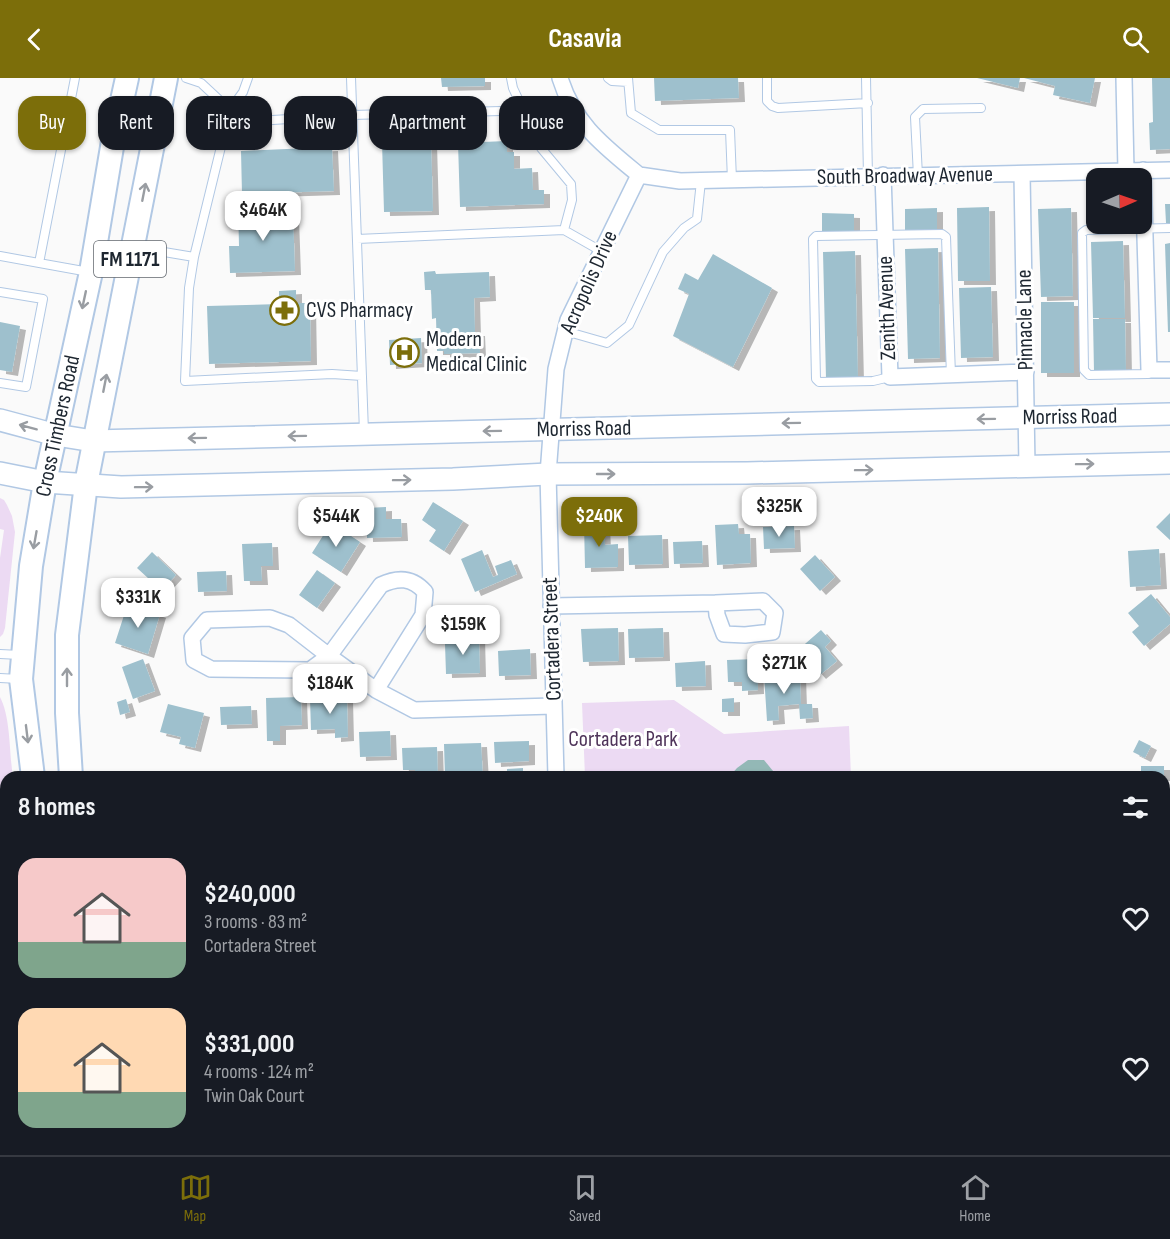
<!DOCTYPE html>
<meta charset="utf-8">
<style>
:root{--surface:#171b24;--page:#242831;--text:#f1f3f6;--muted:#9ea1a6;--line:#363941;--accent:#7c6e0a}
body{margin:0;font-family:"Sofia Sans Condensed",sans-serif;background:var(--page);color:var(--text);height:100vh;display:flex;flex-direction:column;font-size:22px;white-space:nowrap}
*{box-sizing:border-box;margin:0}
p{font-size:20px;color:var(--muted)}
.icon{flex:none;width:33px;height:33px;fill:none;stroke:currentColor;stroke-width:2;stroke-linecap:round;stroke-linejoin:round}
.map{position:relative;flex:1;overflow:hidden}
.side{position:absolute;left:0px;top:693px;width:1170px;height:384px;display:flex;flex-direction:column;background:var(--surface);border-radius:18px 18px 0 0;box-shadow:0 2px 4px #0004}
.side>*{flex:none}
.guide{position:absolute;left:18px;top:18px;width:600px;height:54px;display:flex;gap:12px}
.needle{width:39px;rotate:88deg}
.controls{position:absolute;left:1086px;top:90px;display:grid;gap:12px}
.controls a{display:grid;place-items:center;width:66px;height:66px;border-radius:12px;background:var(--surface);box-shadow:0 2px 4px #0004;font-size:30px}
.price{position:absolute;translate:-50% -51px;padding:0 14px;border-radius:12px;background:#fff;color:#222;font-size:20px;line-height:39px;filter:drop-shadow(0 2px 3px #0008)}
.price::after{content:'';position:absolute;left:50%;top:36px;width:18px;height:14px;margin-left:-9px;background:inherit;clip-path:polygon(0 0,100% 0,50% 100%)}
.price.on{background:var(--accent);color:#fff}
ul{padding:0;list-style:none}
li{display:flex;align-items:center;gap:18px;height:150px;padding:0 18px}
li span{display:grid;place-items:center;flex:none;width:168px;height:120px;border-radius:18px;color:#555}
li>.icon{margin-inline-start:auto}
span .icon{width:72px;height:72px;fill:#fffc;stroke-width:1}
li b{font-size:26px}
h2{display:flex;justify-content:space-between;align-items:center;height:72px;padding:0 18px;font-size:26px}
.chip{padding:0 21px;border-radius:18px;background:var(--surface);box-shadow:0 2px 4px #0004;font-size:21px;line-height:54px}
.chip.on{background:var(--accent);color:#fff}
header{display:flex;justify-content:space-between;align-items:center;height:78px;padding:0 18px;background:var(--accent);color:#fff;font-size:27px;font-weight:700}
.tab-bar{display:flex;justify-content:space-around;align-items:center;height:84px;border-top:2px solid var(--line);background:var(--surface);font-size:16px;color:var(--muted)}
.tab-bar a{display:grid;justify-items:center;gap:3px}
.tab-bar .on{color:var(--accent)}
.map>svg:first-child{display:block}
.green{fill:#ecdaf3}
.water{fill:#93b8b6}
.building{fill:#9ec0cd;filter:url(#shadow)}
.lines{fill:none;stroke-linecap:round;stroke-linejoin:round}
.lane-casing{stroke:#b1c8e4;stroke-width:10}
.street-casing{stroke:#b1c8e4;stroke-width:18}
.secondary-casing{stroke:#b1c8e4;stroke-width:24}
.primary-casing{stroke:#b1c8e4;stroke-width:26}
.lane{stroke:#fff;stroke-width:8}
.street{stroke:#fff;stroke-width:15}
.secondary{stroke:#fff;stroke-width:21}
.primary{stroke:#fff;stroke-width:22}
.oneway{stroke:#999da2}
.labels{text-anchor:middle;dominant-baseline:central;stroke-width:6;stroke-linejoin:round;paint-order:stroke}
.shield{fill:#fff;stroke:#61676e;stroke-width:1.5}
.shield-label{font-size:21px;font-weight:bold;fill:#1d2630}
.street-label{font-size:22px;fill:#1d2630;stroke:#fff}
.poi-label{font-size:22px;fill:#1d2630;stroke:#fff;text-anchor:start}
.park-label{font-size:22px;fill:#4f345a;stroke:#fff}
</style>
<header><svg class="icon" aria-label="back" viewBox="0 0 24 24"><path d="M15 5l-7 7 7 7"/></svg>Casavia<svg class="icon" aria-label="search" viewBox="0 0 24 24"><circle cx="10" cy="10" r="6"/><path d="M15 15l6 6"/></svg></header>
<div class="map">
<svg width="1170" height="1077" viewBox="0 0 1170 1077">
<defs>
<filter id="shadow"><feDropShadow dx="6" dy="4" stdDeviation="0" flood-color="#0004"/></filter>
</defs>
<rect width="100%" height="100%" fill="#fafafa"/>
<path class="green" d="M0,420l4,2 3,5 5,11 3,16 -10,96 -2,6 -3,3v-79l4,-28 -4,-1z
M0,619c11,21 9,56 13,80h-7v70h-6v-11l5,-1 -5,-32z
M674,622l50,34 125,-8 2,51h-266l-3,-74z"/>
<path class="water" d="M748,682h16l14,17h-49l8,-9z"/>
<path class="building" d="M441,0h44v8l-43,1z
M654,0h84l1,20 -84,3z
M977,0h43l-2,10z
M1024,0h71l-5,25 -37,-8 2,-9z
M1152,0h18v71l-20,1 -1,-27 4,-1z
M431,62l2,71 -49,1 -2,-70z
M507,63v11h7v17l18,-1 1,22h11v14l-84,3 -2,-64z
M332,69l2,44 -92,3 -1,-43z
M262,126v11l31,-1 2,57 -65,2 -1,-27h10l-1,-41z
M1165,126h5v19h-4z
M989,129l1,74h-32l-1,-73z
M1090,129h6v17h20v2h-26z
M937,130v22h-32v-21z
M1071,130l2,88 -32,1 -3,-88z
M822,135l32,1v18h-32z
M1123,163l2,77h-32l-2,-76z
M1170,165v89h-2l-3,-88z
M938,170l2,110 -32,1 -3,-110z
M855,173l3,127 -32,1 -3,-127z
M713,176l59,34 -39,79 -60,-31 16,-42 -11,-5 7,-16 13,7z
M435,193l1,3 53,-2 1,25 -16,1 1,34h4l1,21 -36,1v-3h-7l-1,-33 -4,1 -1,-29h-6l-1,-18z
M991,209l2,70 -32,1 -2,-70z
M296,212v13h14l1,58 -102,3 -2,-58 72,-2v-13z
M1041,224h33v71h-33z
M1093,241h32l1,53h-32z
M0,244l20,4 -8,46 -12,-2z
M421,260l1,25 -32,2 -1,-25z
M433,424l30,19 -19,30 -15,-10 7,-11 -14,-10z
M806,425v15h-15l-1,-14z
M386,429v12h15l1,18 -35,1 -1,-30z
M1170,435v27l-14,-13z
M331,445l29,19 -19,30 -29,-19z
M584,445h20l1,22 13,-1v23l-33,1z
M738,446l1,10h11l1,29 -34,2 -2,-40z
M794,448l1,22 -31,1 -1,-22z
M662,457l1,29 -34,1 -1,-29z
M702,463l1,22 -29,1 -1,-22z
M272,465l1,23h-12l1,15h-18l-2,-37z
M1159,471l2,36 -31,2 -2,-36z
M482,472l11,27 5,-2 -3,-9 16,-6 6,14 -42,18 -14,-33z
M152,474l24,23 -22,24 -12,-11 7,-9 -12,-11z
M815,477l20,22 -15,14 -20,-22z
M317,492l18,13 -18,25 -18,-13z
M226,493l1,20 -29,1 -1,-20z
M1151,516l19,23v7l-26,22 -12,-14 7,-6 -11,-13z
M128,525l32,11 -12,40 -33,-11z
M618,550l1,33 -36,1 -2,-33z
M663,550l1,29 -35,1 -1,-29z
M821,552l10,11 -6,6 12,14 -17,14 -22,-25z
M479,557l1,38 -34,1 -1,-30h12v-8z
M530,571l1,26 -32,1 -1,-25z
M143,581l12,32 -22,8 -11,-32z
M757,581l1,31 -16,1v-9h-14l-1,-22z
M705,583l1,25 -30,1 -1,-24z
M800,595l1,31h11l1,14 -13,1 -1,-15 -21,2 1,14 -12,1 -3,-46z
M301,619l1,28 -22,1v15h-13l-1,-43z
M347,619l1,40 -13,1v-9l-24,1 -1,-32z
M734,620v14h-12v-13z
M126,621l4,13 -10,3 -3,-13z
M168,626l36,9 -9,35 -16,-4 2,-7 -21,-5z
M251,628l1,18 -31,1 -1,-18z
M390,653l1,25 -31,1 -1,-25z
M1139,662l12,6 -6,12 -12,-6z
M529,663v20l-34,2 -1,-21z
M481,665l2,34h-38l-1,-33z
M437,669l1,30h-23v-7h-12l-1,-22z
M1141,688h23v11h-23z
M523,690v9h-16v-8z
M1170,729v27l-6,3v-27z
M1170,912v26l-6,-3v-10z
M191,1071h12l4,6h-25z
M366,1071h36l1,6h-37z
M413,1071h34v6h-34z
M460,1071h31v6h-31z
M505,1071h34v6h-34z
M631,1071h6l5,6h-18z
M750,1071h5l6,6h-17z
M773,1071h30l2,6h-31z
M969,1071h35l-15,6h-17z"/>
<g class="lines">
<defs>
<path id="lane" d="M186,0l15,5 29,27 -36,147 -5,31 -4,93 147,-7 30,2
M248,0l-5,14 -13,18 27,11 95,-6 220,-6
M351,0l13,354
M511,0l2,10 28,60 30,36 1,16 -8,30
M608,0l4,3 16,1
M628,0l3,35 28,17h71l2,50
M767,0v23l5,5 6,2 90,-5
M866,0l2,98
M918,98l-3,-59 8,-8 58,-1
M357,161l207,-9 37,21
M134,169l60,10
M0,178l89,16
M39,185l36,-185
M0,214l43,7 -17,88 -26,-4
M565,253l42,12 22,-18 34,-73 21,-24 13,-9 4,-38
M1149,292l-1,4 -59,1 -5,-5 -2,-137 4,-3 84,-2
M890,299l-17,4 -54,1 -3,-3 -3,-140 3,-3 126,-2 4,3 5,138
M0,576l20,1
M0,600l19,1
M0,836l6,27
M32,1071v6"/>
<path id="street" d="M560,0c14,46 44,68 79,97
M1124,0l2,93
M1143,92l6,200h21
M1022,96l5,292
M639,97l41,6 490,-11
M883,97l7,202 136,-5
M763,523l12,12 -3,19 -27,3 -21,-1 -7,-19 -1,-12z
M551,528l165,-3
M270,540l19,7 40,31 -19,14 -99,-1 -17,-9 -2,-22 15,-18z
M376,612l47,-75 2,-23c-13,-15 -27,-15 -44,-7l-52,71 47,34 38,20 140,-4
M556,699l-8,-303 8,-105 12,-49 71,-145
M248,1071v3l5,3
M571,1071l1,6
M1034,1071l2,6
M290,1077l5,-6
M699,1077l7,-6"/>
<path id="secondary" d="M0,342l56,15 37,6 1077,-27
M0,395l45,9 76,5 332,-8 95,-5 199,-1 423,-10"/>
<path id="primary" d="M33,699l-12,-98 10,-113 14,-84 46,-210 22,-131 14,-63
M71,699l-4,-64v-78l19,-151 80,-406
M83,1071l1,6
M117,1071l1,6"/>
</defs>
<use href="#lane" class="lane-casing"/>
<use href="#street" class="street-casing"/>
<use href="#secondary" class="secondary-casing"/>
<use href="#primary" class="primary-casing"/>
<use href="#lane" class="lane"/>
<use href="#street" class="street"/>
<use href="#secondary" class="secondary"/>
<use href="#primary" class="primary"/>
</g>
<defs><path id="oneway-shaft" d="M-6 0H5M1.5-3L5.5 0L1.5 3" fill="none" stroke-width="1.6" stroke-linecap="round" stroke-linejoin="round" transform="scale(1.5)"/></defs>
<g class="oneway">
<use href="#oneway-shaft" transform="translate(144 114) rotate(-79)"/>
<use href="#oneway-shaft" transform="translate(84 222) rotate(102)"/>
<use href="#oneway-shaft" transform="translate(105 305) rotate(-79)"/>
<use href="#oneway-shaft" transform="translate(986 341) rotate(179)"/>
<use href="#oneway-shaft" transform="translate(791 345) rotate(179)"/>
<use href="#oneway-shaft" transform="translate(28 349) rotate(-165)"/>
<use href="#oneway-shaft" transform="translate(492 353) rotate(179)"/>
<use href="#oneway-shaft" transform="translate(297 358) rotate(179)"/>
<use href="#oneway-shaft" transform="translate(197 360) rotate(179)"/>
<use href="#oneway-shaft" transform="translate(1085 386) rotate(-1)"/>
<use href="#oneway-shaft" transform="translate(864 392) rotate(-1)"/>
<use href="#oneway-shaft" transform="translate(606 396)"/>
<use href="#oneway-shaft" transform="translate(402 402) rotate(-1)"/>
<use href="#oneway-shaft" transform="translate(144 409) rotate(-1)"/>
<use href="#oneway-shaft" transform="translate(35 462) rotate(100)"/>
<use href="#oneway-shaft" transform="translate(67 599) rotate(-90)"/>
<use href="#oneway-shaft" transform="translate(27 656) rotate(83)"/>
</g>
<defs>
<symbol id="pharmacy-ring" viewBox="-11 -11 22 22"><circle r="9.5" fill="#fff" stroke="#7c6e0a" stroke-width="1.5"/><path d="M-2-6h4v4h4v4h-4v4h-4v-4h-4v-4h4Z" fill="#7c6e0a"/></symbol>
<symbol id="hospital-ring" viewBox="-11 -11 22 22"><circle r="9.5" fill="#fff" stroke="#7c6e0a" stroke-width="1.5"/><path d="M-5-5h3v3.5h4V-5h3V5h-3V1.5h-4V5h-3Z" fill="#7c6e0a"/></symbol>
</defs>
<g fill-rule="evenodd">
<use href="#pharmacy-ring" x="268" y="216" width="33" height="33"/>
<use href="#hospital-ring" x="388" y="258" width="33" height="33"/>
</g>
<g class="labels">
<rect class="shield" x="94" y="163" width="72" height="36" rx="4.5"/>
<g class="shield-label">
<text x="130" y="181">FM 1171</text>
</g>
<g class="street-label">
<text transform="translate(905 98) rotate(-1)">South Broadway Avenue</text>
<text transform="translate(589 204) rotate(-66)">Acropolis Drive</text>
<text transform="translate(887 230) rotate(-92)">Zenith Avenue</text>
<text transform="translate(1025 242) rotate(-91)">Pinnacle Lane</text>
<text transform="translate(1070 339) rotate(-1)">Morriss Road</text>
<text transform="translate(58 348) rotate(-78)">Cross Timbers Road</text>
<text transform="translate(584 351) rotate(-1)">Morriss Road</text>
<text transform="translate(552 561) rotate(-92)">Cortadera Street</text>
</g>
<g class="poi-label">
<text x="306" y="232">CVS Pharmacy</text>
<text x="426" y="261">Modern<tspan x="426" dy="25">Medical Clinic</tspan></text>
</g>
<g class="park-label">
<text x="623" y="661">Cortadera Park</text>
</g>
</g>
</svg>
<div class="controls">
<a><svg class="needle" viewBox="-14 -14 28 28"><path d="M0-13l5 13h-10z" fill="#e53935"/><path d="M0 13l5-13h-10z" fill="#9ea1a6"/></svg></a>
</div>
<b class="price" style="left:263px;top:164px">$464K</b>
<b class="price" style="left:779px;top:460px">$325K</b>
<b class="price" style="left:336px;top:470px">$544K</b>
<b class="price on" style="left:599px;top:470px">$240K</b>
<b class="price" style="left:138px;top:551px">$331K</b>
<b class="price" style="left:463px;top:578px">$159K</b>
<b class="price" style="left:784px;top:617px">$271K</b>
<b class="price" style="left:330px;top:637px">$184K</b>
<div class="guide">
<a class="chip on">Buy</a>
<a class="chip">Rent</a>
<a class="chip">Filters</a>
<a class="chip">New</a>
<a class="chip">Apartment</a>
<a class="chip">House</a>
</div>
<section class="side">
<h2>8 homes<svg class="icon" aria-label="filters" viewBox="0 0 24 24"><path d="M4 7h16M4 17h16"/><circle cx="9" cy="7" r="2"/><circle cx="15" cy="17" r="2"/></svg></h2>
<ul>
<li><span style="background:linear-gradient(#f6c9c9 70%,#7fa58c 0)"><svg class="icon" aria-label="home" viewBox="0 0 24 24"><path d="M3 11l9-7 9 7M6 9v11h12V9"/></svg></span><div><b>$240,000</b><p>3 rooms · 83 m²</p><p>Cortadera Street</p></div><svg class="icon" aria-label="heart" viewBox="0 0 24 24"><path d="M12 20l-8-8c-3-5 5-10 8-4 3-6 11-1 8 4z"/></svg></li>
<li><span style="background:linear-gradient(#ffd9b3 70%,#7fa58c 0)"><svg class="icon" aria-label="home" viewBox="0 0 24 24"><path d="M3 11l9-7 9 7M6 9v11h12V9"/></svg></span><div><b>$331,000</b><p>4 rooms · 124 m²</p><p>Twin Oak Court</p></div><svg class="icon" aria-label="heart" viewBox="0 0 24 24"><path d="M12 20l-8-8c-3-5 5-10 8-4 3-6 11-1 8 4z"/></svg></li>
</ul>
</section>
</div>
<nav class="tab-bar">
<a class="on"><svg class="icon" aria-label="map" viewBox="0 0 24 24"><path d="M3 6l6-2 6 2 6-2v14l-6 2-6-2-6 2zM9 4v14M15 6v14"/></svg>Map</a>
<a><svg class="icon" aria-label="saved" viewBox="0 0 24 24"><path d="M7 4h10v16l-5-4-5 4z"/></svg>Saved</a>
<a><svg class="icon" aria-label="home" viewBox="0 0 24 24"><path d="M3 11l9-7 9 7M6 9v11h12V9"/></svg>Home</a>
</nav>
